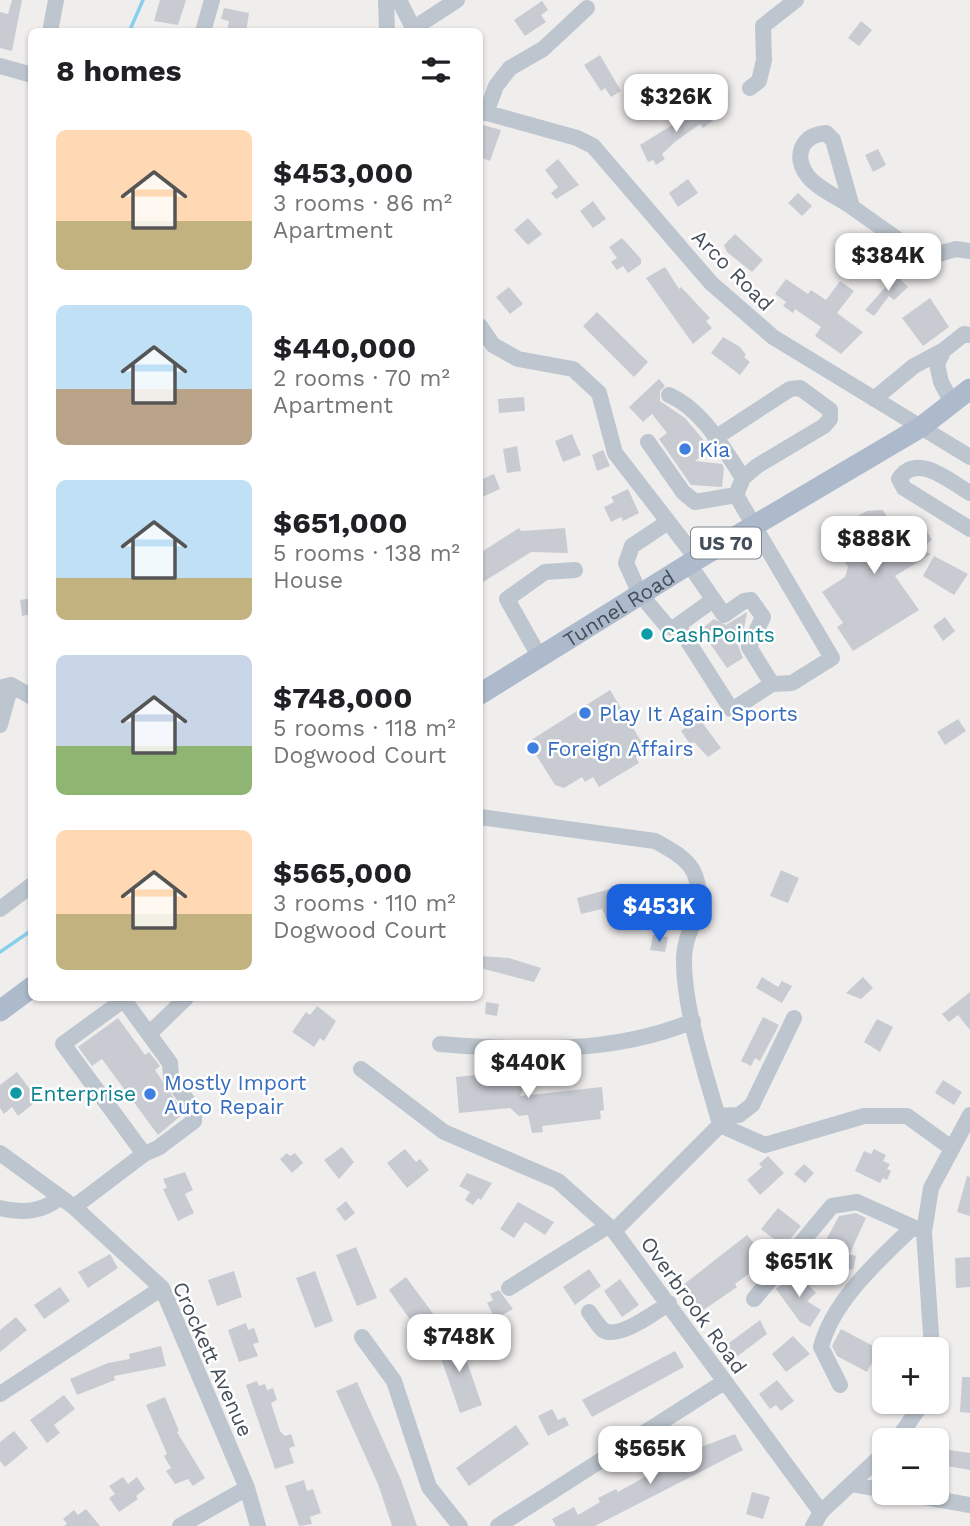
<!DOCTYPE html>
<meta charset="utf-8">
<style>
:root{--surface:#fff;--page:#f2f2f2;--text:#202124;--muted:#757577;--accent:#1a61dc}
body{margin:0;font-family:"Work Sans",sans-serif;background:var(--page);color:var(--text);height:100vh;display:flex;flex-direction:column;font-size:26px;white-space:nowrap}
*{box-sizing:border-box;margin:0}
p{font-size:23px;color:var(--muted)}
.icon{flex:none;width:38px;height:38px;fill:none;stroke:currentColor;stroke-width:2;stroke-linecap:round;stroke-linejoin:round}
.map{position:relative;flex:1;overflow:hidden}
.side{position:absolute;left:28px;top:28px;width:455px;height:973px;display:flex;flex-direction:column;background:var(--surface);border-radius:10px;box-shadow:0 2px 5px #0004}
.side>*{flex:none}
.tools{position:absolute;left:872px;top:1337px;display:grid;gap:14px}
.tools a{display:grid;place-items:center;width:77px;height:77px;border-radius:10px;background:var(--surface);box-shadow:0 2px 5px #0004;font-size:35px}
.price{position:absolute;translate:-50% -60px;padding:0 16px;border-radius:14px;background:#fff;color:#222;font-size:23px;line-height:46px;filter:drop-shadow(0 2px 4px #0008)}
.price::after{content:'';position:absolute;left:50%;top:42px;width:21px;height:16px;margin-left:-10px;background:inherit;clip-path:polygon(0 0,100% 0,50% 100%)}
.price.on{background:var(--accent);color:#fff}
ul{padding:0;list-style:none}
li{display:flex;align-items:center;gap:21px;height:175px;padding:0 28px}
li span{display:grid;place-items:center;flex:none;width:196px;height:140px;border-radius:10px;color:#555}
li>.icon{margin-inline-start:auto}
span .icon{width:84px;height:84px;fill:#fffc;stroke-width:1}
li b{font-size:30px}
h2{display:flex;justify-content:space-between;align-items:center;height:84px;padding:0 28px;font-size:30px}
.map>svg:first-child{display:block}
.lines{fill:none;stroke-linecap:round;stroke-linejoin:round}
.stream{stroke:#88cfeb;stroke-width:3.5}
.building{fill:#c9cbd3}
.minor{stroke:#bdc6cf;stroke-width:16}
.major{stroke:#acbacc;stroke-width:21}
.shop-dot{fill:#3f7fe0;stroke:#fff;stroke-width:2.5}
.culture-dot{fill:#0f9aa8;stroke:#fff;stroke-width:2.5}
.labels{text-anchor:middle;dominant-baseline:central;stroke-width:5;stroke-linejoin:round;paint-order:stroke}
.shield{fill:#fff;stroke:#7d848c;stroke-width:2}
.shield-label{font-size:19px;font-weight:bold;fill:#454f5a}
.street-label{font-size:21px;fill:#454f5a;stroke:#fff}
.shop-label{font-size:21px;fill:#366cbe;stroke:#fff;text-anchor:start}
.culture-label{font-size:21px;fill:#0d838f;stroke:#fff;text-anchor:start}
</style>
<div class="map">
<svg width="970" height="1526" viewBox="0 0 970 1526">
<rect width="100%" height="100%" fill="#f0eded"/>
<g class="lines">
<path class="stream" d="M129,32l14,-32
M0,952l32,-22"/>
</g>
<path class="building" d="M12,0h10l-10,51 -12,-3v-36l8,2z
M160,0h26l-8,25 -24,-4z
M542,1l6,9 -7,5 5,7 -21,14 -11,-16z
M224,8l25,5 -3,19h-19l2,-11 -8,-2z
M861,21l11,9 -13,16 -11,-8z
M600,55l21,36 -10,6 -6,-9 -4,3 -17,-26z
M646,100l8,11 -14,10 -8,-12z
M706,104l10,14 -13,10 -3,-4 -24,17 -14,13 3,5 -9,6 -3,-5 -5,2 -8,-17z
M483,125l18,5 -11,31 -10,-4v-23z
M878,149l8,16 -13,7 -8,-17z
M558,159l21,26 -23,14 -5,-6 7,-6 -13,-17z
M688,179l10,14 -20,14 -9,-14z
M798,193l14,13 -10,10 -14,-13z
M593,201l13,18 -13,9 -13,-17z
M528,218l14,16 -14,11 -14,-15z
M735,234l28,26 -11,12 -25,-20 -3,-7z
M622,238l19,21v5l-13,9 -5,-7 -6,4 -6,-8 6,-4 -8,-11z
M858,247l20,6 -6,20 -20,-6z
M665,267l14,22 2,-2 29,31 -4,3 6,7 -19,16 -47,-66z
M901,270l5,4 -5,6 7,7 -14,13 -5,-4 -15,20 -9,-6z
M786,279l22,15 3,-4 15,10 14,-19 14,10 -17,22 26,19 -22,22 -26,-18 6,-9 -26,-18 -2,4 -10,-7 3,-4 -11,-8z
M509,287l14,17 -13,10 -14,-17z
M930,298l19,29 -26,19 -21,-28z
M597,312l51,50 -14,15 -51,-51z
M723,337l17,10 6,8 -2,2 6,5 -10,13 -29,-22z
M659,379l6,7 -5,5v10l25,17 26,31 -16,12 27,3 2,4 -2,19 -31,-2 -32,-46 8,-6 -15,-19 -9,8 -14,-15z
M524,397l1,14 -26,2 -1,-14z
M572,434l9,21 -18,7 -8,-21z
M517,446l4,25 -14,2 -4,-24z
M603,450l7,16 -13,5 -5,-16z
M494,474l6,15 -20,9v-18z
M628,489l11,24 -16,8 -2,-4 -10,5 -7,-15 10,-5 -3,-5z
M883,510l6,11 12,3 8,14 16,-10 7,12 -12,9 11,5 -36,22 24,34 -66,41 -16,-24 6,-4 -21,-31 23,-15 3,-10 -13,-21 -5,-2 7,-12 5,1 6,-12 19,-10z
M519,528l2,3 44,-3 3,25 -37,-1 -51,32v-31z
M934,556l34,18 -14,21 -31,-19z
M32,598v16l-10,2 -2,-16z
M747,612l-4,22 -7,6 7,18 -16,10 -23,-33v-8l10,-8 12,6z
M945,617l10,14 -12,10 -10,-15z
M610,690l37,61 -11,6 3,6 -40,24 -6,-10 -8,5 -3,-5 -18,11 -9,-3 -27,-43z
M699,718l22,30 -13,9 -14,-15 -4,2 -9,-13z
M958,719l8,12 -21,14 -8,-13z
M781,870l18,8 -11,25 -18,-7z
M617,887l1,4 9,-2 4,18 -15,4 2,7 -10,3 -6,-12 -21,5 -4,-16z
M653,935l15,2 -3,15 -15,-2z
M480,956l29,2 32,10 -7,14 -54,-14z
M762,977l16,10 4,-6 10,5 -10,17 -26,-15z
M863,977l10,11 -12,11 -15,-6z
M970,992v38l-12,-15 -9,7 -7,-8z
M486,1002l13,2 -2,12 -12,-2z
M317,1006l19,15 -12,20 -4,-3 -6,9 -22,-15 14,-20 4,3z
M763,1017l16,8 -19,36 -5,-3 -4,8 -10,-5z
M118,1018l27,37 4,-3 11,14 -5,4 29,43 -26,22 -56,-76 -10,7 -14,-19z
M877,1019l16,8 -13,25 -16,-10z
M515,1071l10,14 -5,11 82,-9 2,23 -4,1 1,8 -59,7 1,6 -11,1 -4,-18 -9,1 -9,-8 -51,5 -3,-36z
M17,1072l21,28 -20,16 -6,-9 -8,7 -4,-6v-23z
M943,1080l19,12 -8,13 -19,-12z
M342,1147l12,15 -15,17 -15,-19z
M405,1149l11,13 4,-3 9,11 -22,18 -20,-25z
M874,1149l12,6 -3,6 7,3 -3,5 4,2 -4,9 -4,-2 -3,5 -25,-12 9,-20 7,3z
M287,1153l3,3 5,-3 8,10 -11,10 -12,-14z
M768,1156l16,17 -24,22 -13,-15 15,-13 -3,-3z
M804,1164l10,9 -9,10 -11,-9z
M185,1172l8,18 -8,4 9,19 -16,8 -15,-32 4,-1 -4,-9z
M467,1173l25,10 -11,17 -3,-2 -5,7 -8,-5 5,-8 -11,-6z
M967,1176l3,1v39l-13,-4z
M346,1201l9,12 -10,8 -9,-12z
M518,1202l36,20 -9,13 -20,-13 -11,16 -14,-9z
M778,1208l23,18 -17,21 -23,-18z
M856,1213l10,5 -16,35 -24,-13 13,-24z
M747,1235l21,25 -33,24 2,3 -35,24 -19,-26z
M356,1247l21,51 -20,8 -21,-51z
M844,1253l12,3 -3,14 -13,-3z
M110,1254l8,14 -30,20 -10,-16z
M970,1257v30l-14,1 -1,-30z
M589,1269l12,17 -26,19 -12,-18z
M234,1271l8,26 -25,9 -9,-26z
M315,1271l18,50 -18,7 -19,-50z
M797,1273l19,20 -9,8 14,9 -11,17 -10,-5 -24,-33z
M406,1277l31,42 -18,13 -30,-42z
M620,1279l19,26 -17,12 -18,-26z
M60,1287l10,14 -26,18 -10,-14z
M499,1290l14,19 -18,10 -8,-16 6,-3 -3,-6z
M16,1317l11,13 -27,22v-22z
M760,1320l7,14 -32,24 -10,-12z
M246,1323l2,7 6,-2 5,14 -6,2 5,12 -19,6 -11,-32z
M841,1329l38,20 -12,23 -30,-16 -5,-10z
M458,1336l24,69 -22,8 -24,-69z
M793,1336l17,18 -24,18 -14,-18z
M161,1346l5,20 -52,10 1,4 -38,15 -7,-16 38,-16 22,-4 -1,-5z
M675,1351l9,16 -92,50 -10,-17z
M962,1377h8v36l-10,-1z
M777,1380l17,21 -13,10 -5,-6 -6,4 -11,-15z
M257,1381l2,5 6,-2 2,6 6,-2 4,12 -6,3 9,28 5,5 6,-2 4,12 -6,2 5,15 -19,6 -29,-84z
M357,1382l44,98 16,46h-25l-14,-42 -42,-93z
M64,1395l11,14 -21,16 6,8 -13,10 -17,-23z
M165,1397l14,34 -2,1 28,46 -12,8 -5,-7 -13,5 -9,-13 5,-3 -7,-12 3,-2 -21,-49z
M552,1409l6,11 7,-3 4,8 -21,11 -10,-20z
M516,1425l13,19 -60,42 -13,-18z
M14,1431l14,17 -23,19 -5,-6v-19z
M735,1434l8,16 -148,76h-39l-4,-7 22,-12 4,8 22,-13 -2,-4 18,-9 2,3 50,-28 3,6 31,-17 -3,-5z
M936,1448l34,5v17l-34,-6z
M123,1477l5,7 9,-7 8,12 -9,7 2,3 -19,13 -10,-14 6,-4 -6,-8z
M304,1480l3,11 6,-2 8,24 -11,4 2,7 -13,2 -14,-40z
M752,1492l18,5 -7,22 -17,-5z
M86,1509l14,17h-36l3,-2 -4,-5 11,-9 4,5z"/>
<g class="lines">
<path class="minor" d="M386,0l1,32
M399,0l16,32
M414,28l43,-28
M50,32l6,-32
M203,32l9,-32
M0,66l32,9
M750,88l9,-7 5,-21 -1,-34 33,-26
M480,111l97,27 16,8 118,137 62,54 197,120
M486,113l10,-27 14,-18 33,-19 44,-41
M852,207l-19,-67 -7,-7c-24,2 -33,22 -19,42 10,14 32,22 45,32 24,17 48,34 72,51l32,-9 14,2
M480,326l13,19 25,14 55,10 26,24 16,60 82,106
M669,395c34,15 54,53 74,83l-7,17 96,163 -40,25 -20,1
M874,399l40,-33 30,-16
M952,403l-11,-21 -4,-18 7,-14 20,-16 6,1
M715,438l75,-49 10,-1 30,22v9l-6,7 -67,40 -14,12
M648,442l35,50 12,10 41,-7
M970,493c-21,-12 -53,-41 -71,-14l5,9 66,41
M668,522l-36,24 -6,17 14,31 26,31 16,7 49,77 4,-1 37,-24 -23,-37 14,-30 -12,-17 -7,1 -20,14 -35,-51
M674,628l39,-28
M539,656l-32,-57 38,-27 30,-2
M3,687l8,-2 21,12
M0,725l11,-40
M480,817l175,24c15,8 34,18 40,34 14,42 -10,48 -11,83 -1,51 23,118 36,167l-106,106
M0,909l32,-24
M124,1000l46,63 1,15 23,32v11l-36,27 -14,6
M149,1034l37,-36
M440,1044c84,7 174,10 253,-23
M361,1069l83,63 114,49 56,50 207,281
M718,1116l21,-1 13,-10 42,-87
M720,1125l45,20 99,-29h43l43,31
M0,1153l74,54 88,81 85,200 11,38
M74,1207l70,-53 -81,-110 63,-46
M0,1208c22,5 42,5 60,-11
M509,1288l99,-62
M754,1299l78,-93 25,-4 67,30
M589,1312c4,5 9,14 14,18 15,10 53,-18 66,-27
M362,1337l32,44 35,106 31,39
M932,1349l-8,-117 7,-44 39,-73
M840,1385l-19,-38c12,-47 59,-88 92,-120
M0,1394l162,-106
M897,1440l26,-38
M851,1484l33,6
M902,1493l68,12
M180,1526l67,-38
M498,1526l226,-144
M813,1526l8,-14 63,-59"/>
<g class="major">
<path id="s1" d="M480,694l209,-130 232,-137 49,-38"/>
<path d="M0,1011l32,-24"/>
</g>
</g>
<g class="shop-dot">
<circle cx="685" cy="449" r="7"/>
<circle cx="585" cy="713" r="7"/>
<circle cx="533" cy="748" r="7"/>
<circle cx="150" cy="1094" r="7"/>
</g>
<g class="culture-dot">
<circle cx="647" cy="634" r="7"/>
<circle cx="16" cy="1093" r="7"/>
</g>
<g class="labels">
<rect class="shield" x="691" y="527.5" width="70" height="31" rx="5"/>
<g class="shield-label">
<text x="726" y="543">US 70</text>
</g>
<g class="street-label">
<text transform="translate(733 270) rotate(45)">Arco Road</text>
<text stroke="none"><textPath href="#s1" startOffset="163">Tunnel Road</textPath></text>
<text transform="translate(694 1305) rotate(54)">Overbrook Road</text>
<text transform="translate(213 1359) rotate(66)">Crockett Avenue</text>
</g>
<g class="shop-label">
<text x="699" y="449">Kia</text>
<text x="599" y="713">Play It Again Sports</text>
<text x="547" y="748">Foreign Affairs</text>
<text x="164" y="1082">Mostly Import<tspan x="164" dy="24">Auto Repair</tspan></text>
</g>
<g class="culture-label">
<text x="661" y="634">CashPoints</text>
<text x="30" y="1093">Enterprise</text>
</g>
</g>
</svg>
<div class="tools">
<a>+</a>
<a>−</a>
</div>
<b class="price" style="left:676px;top:134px">$326K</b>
<b class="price" style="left:888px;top:293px">$384K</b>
<b class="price" style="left:874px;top:576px">$888K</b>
<b class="price on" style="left:659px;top:944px">$453K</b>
<b class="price" style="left:528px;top:1100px">$440K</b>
<b class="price" style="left:799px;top:1299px">$651K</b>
<b class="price" style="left:459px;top:1374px">$748K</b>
<b class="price" style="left:650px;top:1486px">$565K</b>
<section class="side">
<h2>8 homes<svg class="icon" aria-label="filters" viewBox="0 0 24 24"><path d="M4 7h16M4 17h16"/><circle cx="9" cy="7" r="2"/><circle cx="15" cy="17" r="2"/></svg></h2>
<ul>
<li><span style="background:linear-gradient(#ffd9b3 65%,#c2b280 0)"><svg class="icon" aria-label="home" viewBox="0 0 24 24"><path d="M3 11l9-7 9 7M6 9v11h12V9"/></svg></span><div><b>$453,000</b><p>3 rooms · 86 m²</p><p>Apartment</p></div></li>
<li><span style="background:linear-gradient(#bfe0f5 60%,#b9a48a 0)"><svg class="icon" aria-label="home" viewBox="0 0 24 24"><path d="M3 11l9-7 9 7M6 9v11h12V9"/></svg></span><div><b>$440,000</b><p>2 rooms · 70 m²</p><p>Apartment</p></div></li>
<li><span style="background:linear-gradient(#bfe0f5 70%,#c2b280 0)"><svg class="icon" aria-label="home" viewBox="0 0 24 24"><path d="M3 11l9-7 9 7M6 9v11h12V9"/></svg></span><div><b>$651,000</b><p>5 rooms · 138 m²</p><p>House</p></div></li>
<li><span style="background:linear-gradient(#c9d6e8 65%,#8fb573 0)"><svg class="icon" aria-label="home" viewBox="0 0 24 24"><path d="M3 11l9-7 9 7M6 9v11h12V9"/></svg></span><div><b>$748,000</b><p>5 rooms · 118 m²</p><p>Dogwood Court</p></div></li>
<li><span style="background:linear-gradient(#ffd9b3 60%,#c2b280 0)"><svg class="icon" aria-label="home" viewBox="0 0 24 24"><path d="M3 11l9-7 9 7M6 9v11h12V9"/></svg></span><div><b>$565,000</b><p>3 rooms · 110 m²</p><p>Dogwood Court</p></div></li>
</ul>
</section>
</div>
